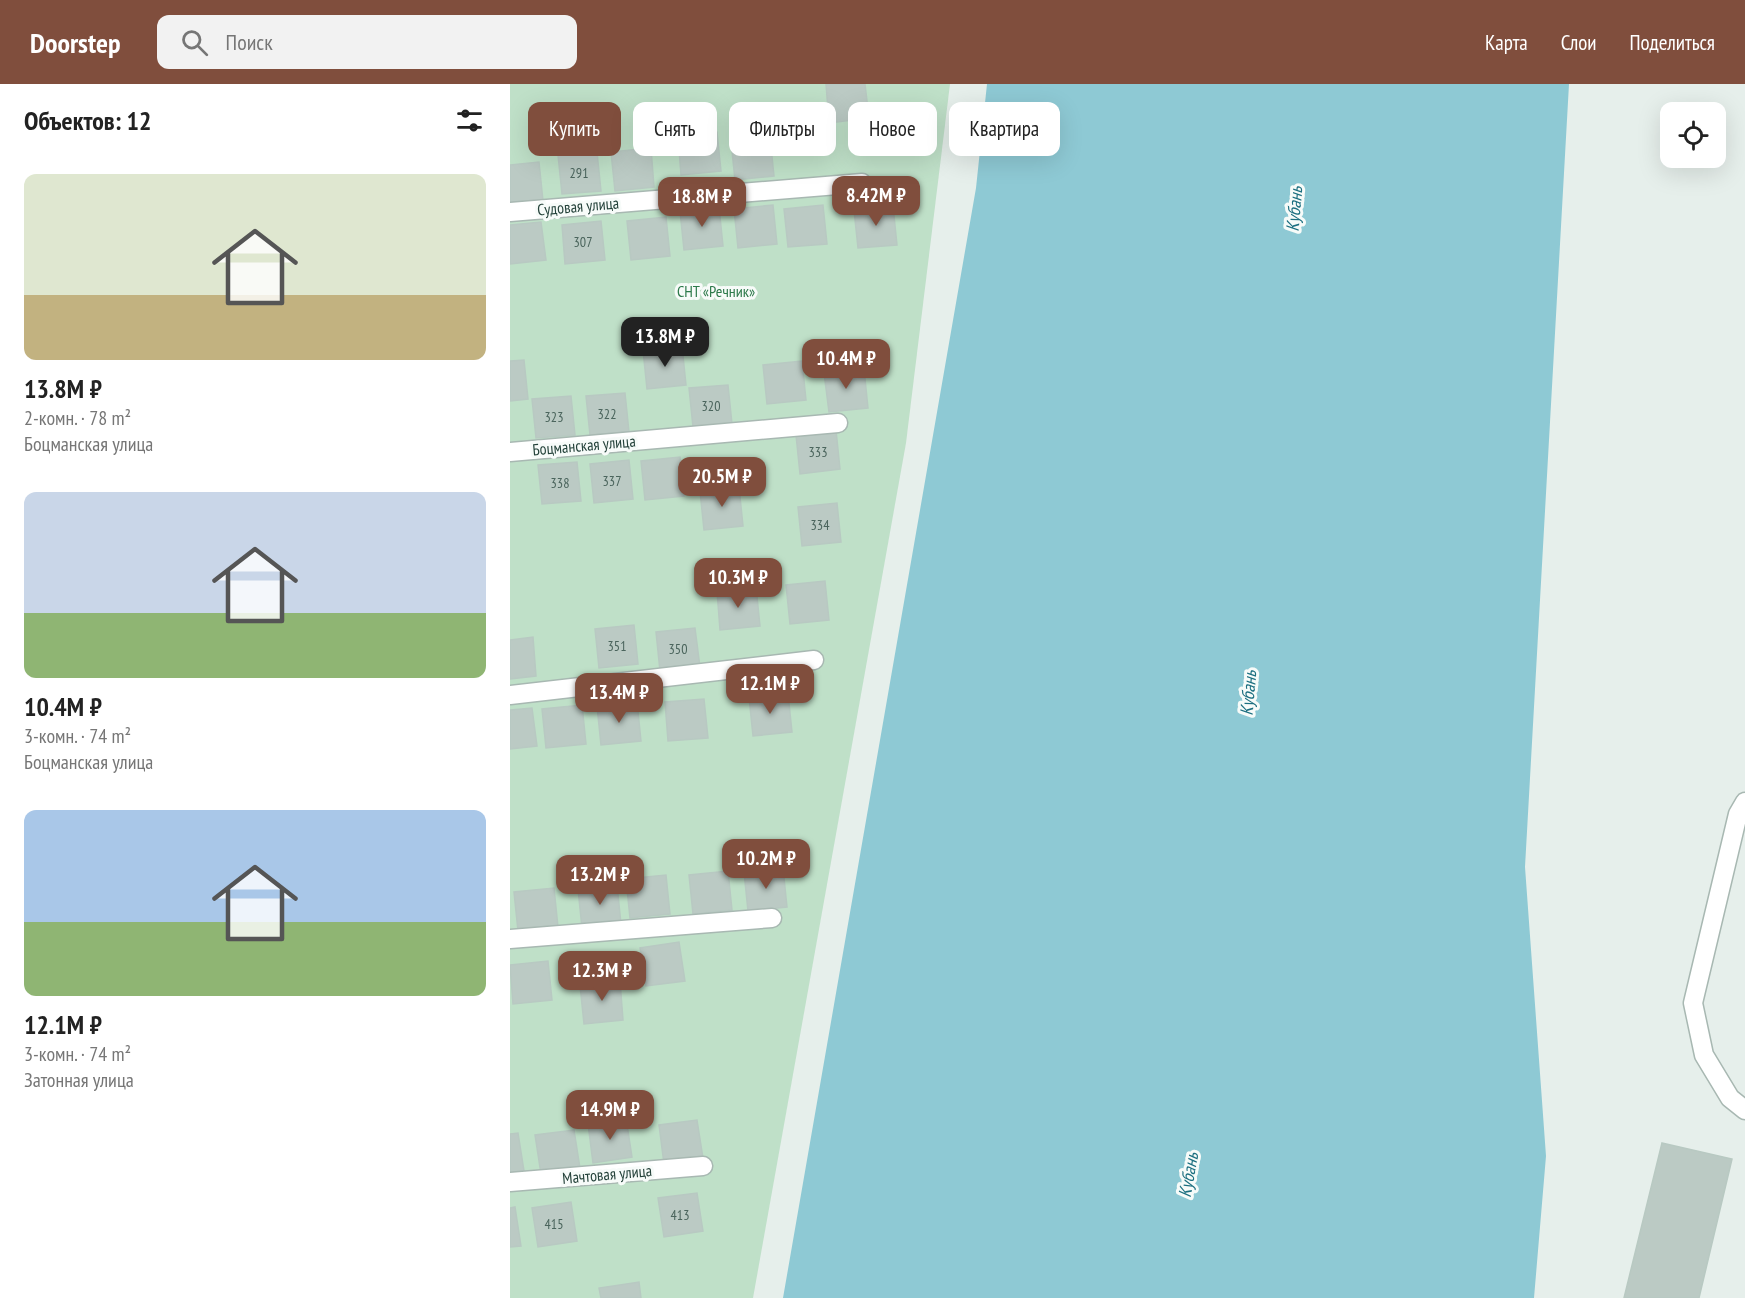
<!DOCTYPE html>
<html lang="ru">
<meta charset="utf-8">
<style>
:root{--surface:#fff;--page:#f2f2f2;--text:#222;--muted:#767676;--accent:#804e3d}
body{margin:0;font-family:"PT Sans Narrow",sans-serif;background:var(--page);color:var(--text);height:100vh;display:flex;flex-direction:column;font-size:22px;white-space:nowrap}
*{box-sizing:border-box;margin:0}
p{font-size:20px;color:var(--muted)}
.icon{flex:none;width:33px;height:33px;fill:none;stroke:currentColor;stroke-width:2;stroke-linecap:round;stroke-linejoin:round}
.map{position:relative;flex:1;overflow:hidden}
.drawer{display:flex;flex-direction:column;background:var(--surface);width:510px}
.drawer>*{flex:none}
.top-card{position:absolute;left:18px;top:18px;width:570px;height:54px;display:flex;gap:12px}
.tools{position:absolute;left:1150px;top:18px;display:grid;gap:12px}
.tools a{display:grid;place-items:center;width:66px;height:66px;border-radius:12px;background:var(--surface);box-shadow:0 6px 24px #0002;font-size:30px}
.price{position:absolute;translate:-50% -51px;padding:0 14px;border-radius:12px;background:var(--accent);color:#fff;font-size:20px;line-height:39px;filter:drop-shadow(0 2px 3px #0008)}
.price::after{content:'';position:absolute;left:50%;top:36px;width:18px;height:14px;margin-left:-9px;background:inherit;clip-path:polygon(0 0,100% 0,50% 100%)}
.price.on{background:#222;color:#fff}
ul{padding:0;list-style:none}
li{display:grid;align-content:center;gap:12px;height:318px;padding:0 24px}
li span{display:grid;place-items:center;height:186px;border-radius:12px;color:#555}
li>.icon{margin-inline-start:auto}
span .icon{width:108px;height:108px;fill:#fffc;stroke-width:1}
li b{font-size:26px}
h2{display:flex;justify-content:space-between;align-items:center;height:72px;padding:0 24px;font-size:26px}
.tag{padding:0 21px;border-radius:12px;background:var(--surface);box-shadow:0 6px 24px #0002;font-size:21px;line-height:54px}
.tag.on{background:var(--accent);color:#fff}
header{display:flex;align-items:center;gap:36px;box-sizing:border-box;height:84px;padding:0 30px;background:var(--accent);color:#fff}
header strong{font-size:28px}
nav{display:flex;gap:33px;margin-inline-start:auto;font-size:21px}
.search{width:420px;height:54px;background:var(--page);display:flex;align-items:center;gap:15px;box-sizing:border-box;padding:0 21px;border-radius:12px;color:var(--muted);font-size:22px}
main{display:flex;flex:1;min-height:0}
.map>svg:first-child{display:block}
.green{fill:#bfe0c8}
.water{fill:#8ec9d4}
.building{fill:#bbcac4;stroke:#b8c9c2;stroke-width:1.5}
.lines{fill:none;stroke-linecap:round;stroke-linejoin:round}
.minor-casing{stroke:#a8b8b2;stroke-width:21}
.minor{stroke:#fff;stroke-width:18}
.labels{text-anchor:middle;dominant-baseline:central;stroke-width:6;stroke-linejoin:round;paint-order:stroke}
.number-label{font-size:14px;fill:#4a645c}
.street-label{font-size:16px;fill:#24423a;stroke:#f7fbf9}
.park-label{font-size:16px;fill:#2d7a4b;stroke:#f7fbf9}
.water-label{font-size:18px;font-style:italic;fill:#1c6f80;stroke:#f7fbf9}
</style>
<header>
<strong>Doorstep</strong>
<div class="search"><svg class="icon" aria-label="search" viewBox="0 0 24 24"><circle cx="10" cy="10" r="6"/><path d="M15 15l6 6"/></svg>Поиск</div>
<nav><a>Карта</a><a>Слои</a><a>Поделиться</a></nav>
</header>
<main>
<section class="drawer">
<h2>Объектов: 12<svg class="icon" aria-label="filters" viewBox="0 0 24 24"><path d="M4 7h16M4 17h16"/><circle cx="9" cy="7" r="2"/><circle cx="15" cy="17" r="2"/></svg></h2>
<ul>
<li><span style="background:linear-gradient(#dfe7d0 65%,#c2b280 0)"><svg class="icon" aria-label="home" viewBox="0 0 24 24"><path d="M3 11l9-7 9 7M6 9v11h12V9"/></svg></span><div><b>13.8M ₽</b><p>2-комн. · 78 m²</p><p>Боцманская улица</p></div></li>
<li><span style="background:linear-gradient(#c9d6e8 65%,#8fb573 0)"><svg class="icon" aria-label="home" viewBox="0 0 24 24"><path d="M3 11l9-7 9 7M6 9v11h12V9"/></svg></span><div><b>10.4M ₽</b><p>3-комн. · 74 m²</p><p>Боцманская улица</p></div></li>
<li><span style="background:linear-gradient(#a9c7e8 60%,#8fb573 0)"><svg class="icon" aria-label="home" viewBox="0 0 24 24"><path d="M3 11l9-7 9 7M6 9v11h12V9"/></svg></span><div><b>12.1M ₽</b><p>3-комн. · 74 m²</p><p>Затонная улица</p></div></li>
</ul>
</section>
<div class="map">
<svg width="1235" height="1214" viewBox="0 0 1235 1214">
<rect width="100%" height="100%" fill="#e6efeb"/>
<path class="green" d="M0,0h440l-44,359 -153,855h-243z"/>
<path class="water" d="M477,0h582l-44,783 21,289 -12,142h-751l193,-1110z"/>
<path class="building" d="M316,0h39l4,34 -40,5z
M207,48l4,39 -40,4 -3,-39z
M260,53l4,39 -39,4 -4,-39z
M141,64l3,39 -39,4 -4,-39z
M87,68l4,39 -39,3 -4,-39z
M29,78l4,39 -33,3v-39z
M263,121l4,39 -39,4 -4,-39z
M313,121l4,39 -39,3 -4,-38z
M383,122l4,39 -39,3 -4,-38z
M209,123l4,39 -39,4 -4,-39z
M156,133l4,39 -39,4 -4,-39z
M91,137l4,39 -40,4 -3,-39z
M31,138l5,38 -36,4v-39z
M172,262l4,39 -39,4 -4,-39z
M14,276l4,39 -18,2v-40z
M292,277l4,39 -39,4 -4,-39z
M354,285l4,39 -39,4 -5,-39z
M218,301l4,39 -39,3 -4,-39z
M115,309l4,39 -39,3 -4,-39z
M61,312l4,39 -39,3 -4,-39z
M326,346l4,39 -40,5 -4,-39z
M170,373l4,39 -39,4 -4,-39z
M119,376l4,39 -39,4 -4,-39z
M67,378l4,39 -39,3 -4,-39z
M229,403l4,39 -39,4 -4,-39z
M327,419l4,39 -39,4 -4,-39z
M315,497l4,39 -39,4 -4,-39z
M246,503l4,39 -40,4 -3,-39z
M124,541l4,39 -39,4 -4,-39z
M185,544l5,39 -40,4 -4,-39z
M23,553l3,39 -26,3v-39z
M278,610l4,38 -39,4 -4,-39z
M194,615l4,39 -40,3 -3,-39z
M127,618l4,39 -40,4 -4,-39z
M72,621l4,39 -40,4 -4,-39z
M22,624l5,38 -27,3v-39z
M273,784l4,39 -39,4 -4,-39z
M218,787l4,39 -39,4 -4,-39z
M156,791l4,39 -40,4 -4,-39z
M107,801l4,39 -39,4 -4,-39z
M44,804l4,39 -40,4 -4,-39z
M169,858l6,39 -39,5 -6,-38z
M38,877l4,39 -39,4 -3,-39z
M110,897l3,39 -39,4 -4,-39z
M116,1034l6,39 -39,6 -5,-39z
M187,1036l6,38 -39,6 -5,-39z
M64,1046l6,38 -39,6 -6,-39z
M8,1049l6,38 -14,3v-40z
M1152,1059l70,16 -33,139h-75z
M187,1109l6,38 -39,6 -6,-39z
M61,1118l6,39 -39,6 -6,-39z
M5,1123l6,39 -11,1v-39z
M129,1198l2,16h-40l-2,-10z"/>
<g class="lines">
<defs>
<path id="minor" d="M0,128l352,-29
M0,368l328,-29
M0,611l304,-35
M1235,718l-7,12 -45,189 11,52 26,43 15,12
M0,855l262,-21
M0,1098l193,-16"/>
</defs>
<use href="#minor" class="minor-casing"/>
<use href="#minor" class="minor"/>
</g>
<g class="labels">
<g class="number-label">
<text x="69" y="89">291</text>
<text x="73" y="158">307</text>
<text x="201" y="322">320</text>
<text x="97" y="330">322</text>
<text x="44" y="333">323</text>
<text x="308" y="368">333</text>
<text x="102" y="397">337</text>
<text x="50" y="399">338</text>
<text x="310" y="441">334</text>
<text x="107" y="562">351</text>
<text x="168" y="565">350</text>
<text x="170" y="1131">413</text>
<text x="44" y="1140">415</text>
</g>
<g class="street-label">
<text transform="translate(68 122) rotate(-5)">Судовая улица</text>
<text transform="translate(74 361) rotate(-5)">Боцманская улица</text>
<text transform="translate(97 1090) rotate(-5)">Мачтовая улица</text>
</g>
<g class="park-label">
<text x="206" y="207">СНТ «Речник»</text>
</g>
<g class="water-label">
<text transform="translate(784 125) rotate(-85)">Кубань</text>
<text transform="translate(738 609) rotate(-85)">Кубань</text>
<text transform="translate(678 1091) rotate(-80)">Кубань</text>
</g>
</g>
</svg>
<div class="tools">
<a><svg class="icon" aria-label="locate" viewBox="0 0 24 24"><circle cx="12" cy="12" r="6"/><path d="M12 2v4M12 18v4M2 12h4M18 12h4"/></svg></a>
</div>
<b class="price" style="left:366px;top:143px">8.42M ₽</b>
<b class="price" style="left:192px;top:144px">18.8M ₽</b>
<b class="price on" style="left:155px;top:284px">13.8M ₽</b>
<b class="price" style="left:336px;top:306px">10.4M ₽</b>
<b class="price" style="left:212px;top:424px">20.5M ₽</b>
<b class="price" style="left:228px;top:525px">10.3M ₽</b>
<b class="price" style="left:260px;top:631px">12.1M ₽</b>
<b class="price" style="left:109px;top:640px">13.4M ₽</b>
<b class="price" style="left:256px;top:806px">10.2M ₽</b>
<b class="price" style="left:90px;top:822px">13.2M ₽</b>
<b class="price" style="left:92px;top:918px">12.3M ₽</b>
<b class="price" style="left:100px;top:1057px">14.9M ₽</b>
<div class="top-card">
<a class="tag on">Купить</a>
<a class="tag">Снять</a>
<a class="tag">Фильтры</a>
<a class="tag">Новое</a>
<a class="tag">Квартира</a>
</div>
</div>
</main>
